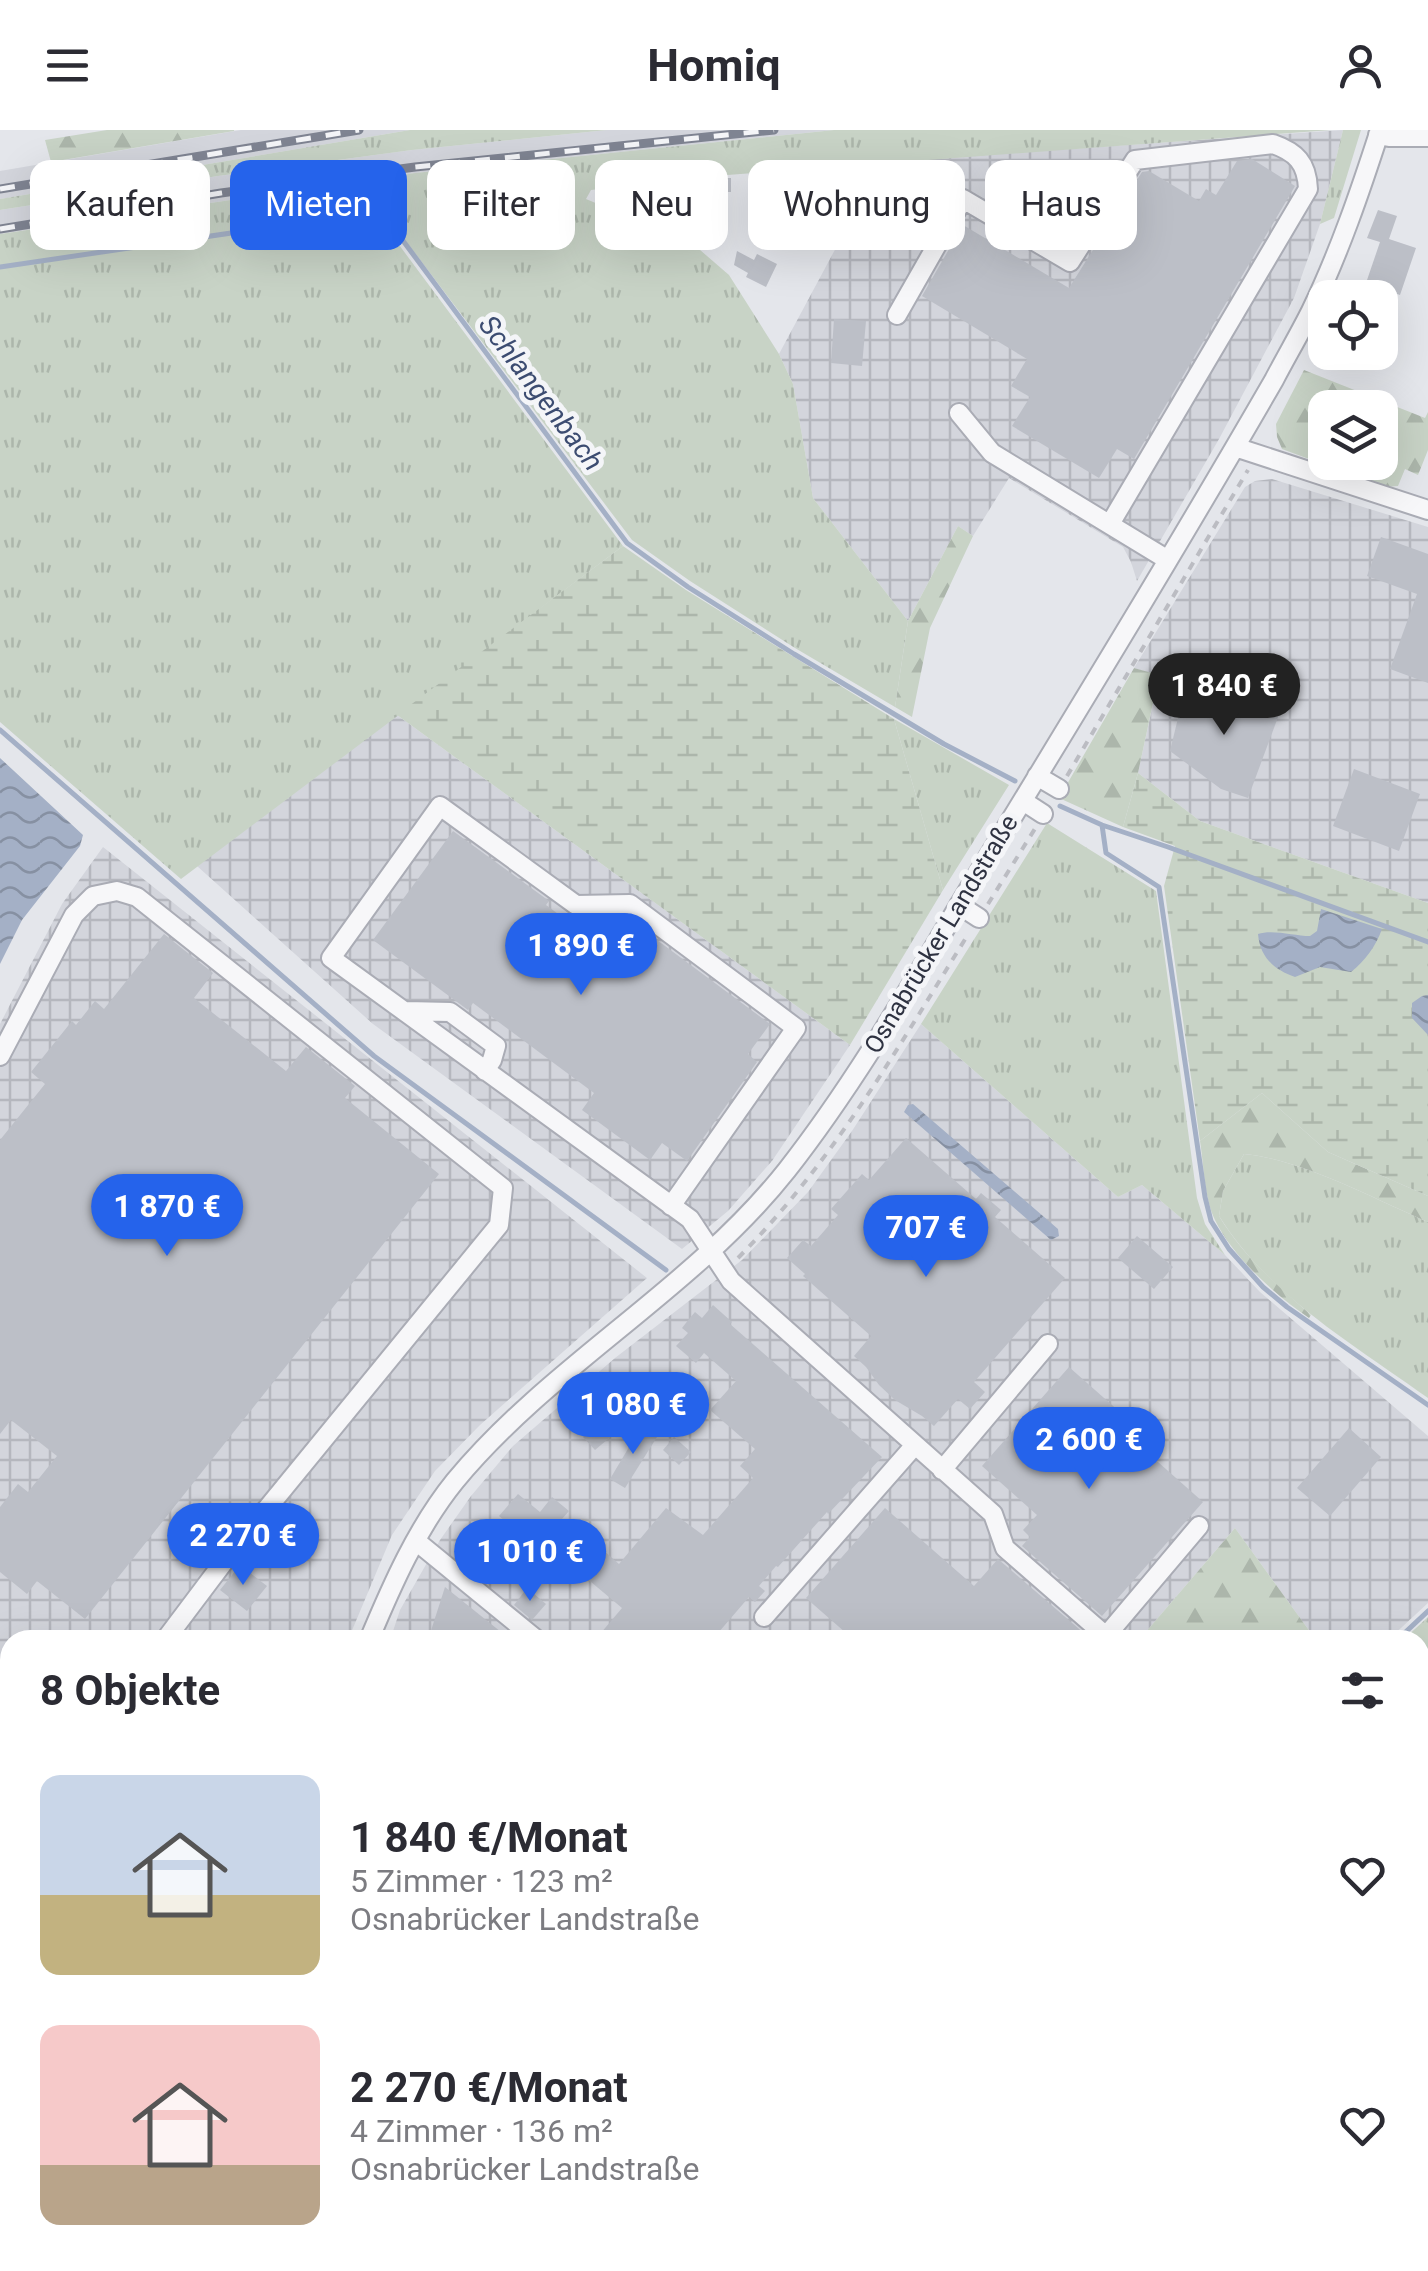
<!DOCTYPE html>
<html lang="de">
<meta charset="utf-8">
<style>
:root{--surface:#fff;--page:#f2f2f3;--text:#2b2b33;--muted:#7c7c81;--accent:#2563eb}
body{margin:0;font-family:Roboto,sans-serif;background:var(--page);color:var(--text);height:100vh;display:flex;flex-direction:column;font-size:38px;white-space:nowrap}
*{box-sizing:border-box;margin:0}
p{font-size:32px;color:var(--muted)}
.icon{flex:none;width:55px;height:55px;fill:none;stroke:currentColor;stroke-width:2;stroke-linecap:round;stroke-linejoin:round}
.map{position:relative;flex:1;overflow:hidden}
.sheet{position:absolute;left:0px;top:1500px;width:1430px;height:642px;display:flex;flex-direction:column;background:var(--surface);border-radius:30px 30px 0 0;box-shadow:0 10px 40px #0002}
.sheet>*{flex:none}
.top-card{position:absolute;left:30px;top:30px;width:1370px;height:90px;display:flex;gap:20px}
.tools{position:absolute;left:1308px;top:150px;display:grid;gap:20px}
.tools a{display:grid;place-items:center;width:90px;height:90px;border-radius:20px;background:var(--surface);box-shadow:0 10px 40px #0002;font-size:50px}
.price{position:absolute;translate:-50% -85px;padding:0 22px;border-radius:35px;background:var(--accent);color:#fff;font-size:32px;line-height:65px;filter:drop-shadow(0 2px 5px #0008)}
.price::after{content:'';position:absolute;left:50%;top:60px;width:30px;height:22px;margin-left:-15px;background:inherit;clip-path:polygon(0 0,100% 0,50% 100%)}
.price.on{background:#222;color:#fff}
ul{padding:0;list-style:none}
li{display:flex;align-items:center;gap:30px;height:250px;padding:0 40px}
li span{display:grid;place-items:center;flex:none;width:280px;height:200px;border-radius:20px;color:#555}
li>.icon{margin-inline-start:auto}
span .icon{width:120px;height:120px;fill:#fffc;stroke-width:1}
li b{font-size:42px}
h2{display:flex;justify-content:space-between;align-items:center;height:120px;padding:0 40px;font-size:42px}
.chip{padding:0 35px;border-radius:20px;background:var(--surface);box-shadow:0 10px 40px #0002;font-size:35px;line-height:90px}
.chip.on{background:var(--accent);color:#fff}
header{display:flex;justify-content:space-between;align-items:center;height:130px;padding:0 40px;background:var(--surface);font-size:45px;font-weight:700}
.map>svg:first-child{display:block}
.built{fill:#d3d5dc}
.industrial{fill:url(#industrial-grid)}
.grass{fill:url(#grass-tufts)}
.forest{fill:url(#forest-firs);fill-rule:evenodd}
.wetland{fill:url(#wetland-marsh)}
.pitch{fill:#c8d3c6}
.water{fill:url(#water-waves)}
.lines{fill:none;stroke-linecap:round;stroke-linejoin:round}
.stream{stroke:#a4b0c6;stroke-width:5}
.building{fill:#bcbfc7}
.minor-casing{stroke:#aaacb5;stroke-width:22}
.path{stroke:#bbbcc2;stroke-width:4;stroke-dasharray:8 8;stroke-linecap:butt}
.minor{stroke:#f7f7f9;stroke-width:18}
.rail-casing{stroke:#7f8492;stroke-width:9}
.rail{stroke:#f4f5f8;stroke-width:5;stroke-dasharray:15;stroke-linecap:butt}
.labels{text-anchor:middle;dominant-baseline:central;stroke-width:10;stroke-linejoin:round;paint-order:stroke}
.street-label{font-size:25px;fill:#2e3241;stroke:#f4f5f8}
.water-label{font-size:28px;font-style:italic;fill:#3c4c71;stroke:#f4f5f8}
</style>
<header><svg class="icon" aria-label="menu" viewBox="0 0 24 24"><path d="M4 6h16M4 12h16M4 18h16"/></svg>Homiq<svg class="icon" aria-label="person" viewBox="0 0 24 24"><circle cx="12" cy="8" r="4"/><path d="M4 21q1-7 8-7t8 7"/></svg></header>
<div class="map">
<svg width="1428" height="2141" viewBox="0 0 1428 2141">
<defs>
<pattern id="industrial-grid" width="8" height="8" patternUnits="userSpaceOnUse" patternTransform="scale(2.5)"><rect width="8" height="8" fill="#d3d5dc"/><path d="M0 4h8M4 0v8" fill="none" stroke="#b5b7be"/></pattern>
<pattern id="grass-tufts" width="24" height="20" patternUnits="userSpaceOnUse" patternTransform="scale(2.5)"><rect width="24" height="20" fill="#c8d3c6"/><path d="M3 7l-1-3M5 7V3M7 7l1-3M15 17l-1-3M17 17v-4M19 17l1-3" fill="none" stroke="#acb6ab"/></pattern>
<pattern id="forest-firs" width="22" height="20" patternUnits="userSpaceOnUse" patternTransform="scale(2.5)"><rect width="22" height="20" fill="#c8d3c6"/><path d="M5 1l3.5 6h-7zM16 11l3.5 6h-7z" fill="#acb6ab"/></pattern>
<pattern id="wetland-marsh" width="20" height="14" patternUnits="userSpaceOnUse" patternTransform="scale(2.5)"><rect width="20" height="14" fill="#c8d3c6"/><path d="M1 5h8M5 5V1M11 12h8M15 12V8" fill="none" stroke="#acb6ab"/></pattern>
<pattern id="water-waves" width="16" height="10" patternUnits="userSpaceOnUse" patternTransform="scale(2.5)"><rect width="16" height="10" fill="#a4b0c6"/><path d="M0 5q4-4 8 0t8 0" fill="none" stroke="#8690a2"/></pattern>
</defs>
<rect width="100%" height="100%" fill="#e4e6eb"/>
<path class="built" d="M241,0h169l-410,69v-28z
M607,0h227l-419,43 -415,61v-24l218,-34 194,-26z"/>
<path class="industrial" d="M1343,0l-23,94 -26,74 -75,141 -82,142 -6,-19 -8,-15 -114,-69 -36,58 -15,-10 -50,95 -95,-123 -20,-114 -14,-30 103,-192z
M1272,349l156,48v376l-228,-82 -62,-48 21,-97 -25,-8 111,-181 10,-6z
M397,585l453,330 -78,116 -44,50 -46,38 -309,-225 -176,-158z
M103,717l544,431 -167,147 -45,46 -43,64 -44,105h-338v476l-10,1v-1093l62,-120z
M921,894l197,173 24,-12 83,70 35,37 168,144v167l-40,37h-72l-81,-112 -96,112h-367l-5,-3 -46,3h-331l10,-30 40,-70 31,-44 42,-50 102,-88 127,-98 66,-68 44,-61z"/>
<path class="grass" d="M410,0h197l-195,20 -194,26 -218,34v-11z
M834,0h498l-618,46 -123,14 -5,9 106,44 37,32 50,79 14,30 20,114 95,123 -13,86 -100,-59 -105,-67 -58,-41 -242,-320 -8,2 241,324 -442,333 -181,-157v-488l415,-61z
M1343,0h18l-27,88 -14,6z
M894,589l115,66 -66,105z
M1047,693l109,68 41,307 8,26 20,31 -83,-70 -24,12 -197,-173z
M1244,1024c57,5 130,45 184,68v176c-75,-54 -159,-102 -209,-182l4,-25z
M1428,1487v58l-8,7v-42h-17z
M1420,1648l8,4v202l-8,-5z
M1420,1902l8,5v57l-8,-15z"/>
<path class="forest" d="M107,0h127v1l-183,31 -6,-22z
M1304,240l121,48 3,-6v38l-10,25 -13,-6 -7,17 -13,1 -103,-38 -5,-12 -1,-13zM1325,278h55v54h-55z
M958,396l15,10 -43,92 -18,89 -17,-10 13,-86z
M1134,538l25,7 -21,98 -15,54 -64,-29z
M1262,963l66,59 100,44v26c-54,-23 -127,-63 -184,-68l-21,37 -4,25c26,42 56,67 92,99l-2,3c-34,-23 -76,-61 -94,-98 -11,-23 -11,-54 -15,-79z
M1235,1398l81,112h-177z"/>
<path class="wetland" d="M623,416l63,44 208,129 49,171 -93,155 -453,-330z
M1138,643l62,48 228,82v293l-100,-44 -66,-59 -62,48 -36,-255 11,-40 -52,-19z"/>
<path class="pitch" d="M1428,1545v53l-8,9v-55z"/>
<path class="water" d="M0,628l83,77 -3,11 -58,74 -22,44z
M1321,779l61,20c-6,17 -17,32 -31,43l-31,-5 -25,10c-22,-8 -35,-20 -37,-43 14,-5 37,2 52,2l7,-5z
M1428,865v40l-16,-17v-15l10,-7z
M913,974l145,125 1,7 -8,4 -147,-128 4,-7z"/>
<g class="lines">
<path class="stream" d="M0,137l381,-56 246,332 61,44 106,67 150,90 71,37
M0,600l374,326 292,214
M1060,676l42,19 66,22 260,95
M1102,695l4,28 53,34 46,310 6,24 18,28 34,38 24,20 141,98
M1397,1510l31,-29"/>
</g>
<path class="building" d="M1252,29l43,27 -161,273 -17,-10 -18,29 -87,-52 18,-29 -19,-11 16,-27 -105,-63 41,-71 106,63 73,-116 7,-1 50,30 7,-12 10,6 21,-34z
M717,48h14v14h-14z
M752,59l30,10 -3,14 -31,-7z
M1378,80l19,6 -8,23 27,9 -16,47 -34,-12 14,-41 -13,-4z
M737,121l17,9 3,-6 20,10 -11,23 -20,-10 2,-4 -14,-8z
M834,189l32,2 -4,45 -31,-3z
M1381,407l47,17v129l-38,-14 27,-75 -50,-18z
M1186,555l95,24 -33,89 -27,-9 -51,-38z
M1354,639l66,25 -21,57 -66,-25z
M453,701l96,70 -3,4 53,39 20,-27h7l144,107 -22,30 9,8 -70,99 -25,-18 -12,17 -68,-50 12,-17 -121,-90 -5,7 -95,-70z
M164,804l49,39 -19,25 92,73 20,-24 49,39 -10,12 94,76 -354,445 -48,-38 -10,13 -27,-22v-65l18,-23 10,8 29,-36 -46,-36 -11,14v-294l45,-56 -14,-12 41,-51 4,4 19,-24 9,8z
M906,1008l70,61 5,-6 20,17 -6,7 70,61 -91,104 11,10 -15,17 -12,-10 -24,27 -12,-10 -27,-16 -16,-15 -13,-18 -12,-11 17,-20 -68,-60 2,-2 -18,-16 16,-18 8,6 27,-31 -7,-6 31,-35 7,6z
M1137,1106l36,31 -19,22 -36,-31z
M713,1175l19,17 -2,2 152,133 -54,57 -1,-2 -49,55 -2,-1 -17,20 6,5 -10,11 -6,-5 -37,43h-117l27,-32 -56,-47 21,-25 32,28 47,-56 37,27 50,-57 -13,-12 15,-17 -45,-39 26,-29 -32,-28 -8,10 -20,-17 12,-13 -6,-5 7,-9 6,-7 7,6z
M1069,1237l52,46 -8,9 90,80 -101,114 -80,-70 8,-9 -7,-7 14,-15 -55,-49z
M619,1275l13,14 -37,31 -12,-13z
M641,1297l16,10 -32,51 -15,-9z
M1349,1298l32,29 -51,59 -33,-28z
M674,1307l17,15 -12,13 -16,-15z
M518,1364l22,18 12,-15 17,14 -14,16 -6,-5 -18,21 -32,-27z
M885,1378l89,78 24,-27 88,76 -5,5h-227l-48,-42z
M240,1435l27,21 -20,25 -27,-21z
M445,1457l66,53h-83z
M527,1458l19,16 -14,16 -18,-15z"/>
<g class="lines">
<defs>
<path id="minor" d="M1378,5l11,2h39
M897,185l66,-116 107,63 65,-102 138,-16c23,8 34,19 35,45l-198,335
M959,283l33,40 176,107
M1235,317l193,63
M1037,646l22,13
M1023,671l20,13
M959,775l20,13
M406,881l44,1 46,34 -4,14 -7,11
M0,926l74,-141 19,-19 24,-5 20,6 366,291 -4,37 -270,330 -64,85
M671,1076l125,-178 -166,-124 -54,1 -136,-99 -109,152 359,261 41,62 262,233 12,34 101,88 93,-110
M942,1340l106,-126
M416,1411l121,99
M764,1487l151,-172
M369,1510c23,-55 48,-112 86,-159 97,-117 237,-191 332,-311 76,-97 136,-206 200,-311 97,-159 194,-318 287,-479 12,-23 25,-45 37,-69 28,-58 49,-119 69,-181
M0,1544l10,5
M0,1955l10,1
M0,2120h10
M848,2132v9
M1392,2132l6,9
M37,2141l1,-9
M225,2141l2,-9
M447,2141v-9
M1055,2141l1,-9"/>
</defs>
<use href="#minor" class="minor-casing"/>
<path class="path" d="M1067,646l181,-306
M988,774l48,-77
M738,1128c96,-97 160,-211 231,-325"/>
<use href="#minor" class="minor"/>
<defs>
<path id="rail" d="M0,59l359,-59
M0,99l221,-36 194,-26 359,-37"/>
</defs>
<use href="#rail" class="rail-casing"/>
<use href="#rail" class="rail"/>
</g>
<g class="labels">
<g class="street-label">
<text transform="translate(941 804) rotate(-59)">Osnabrücker Landstraße</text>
</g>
<g class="water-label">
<text transform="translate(541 263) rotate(53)">Schlangenbach</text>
</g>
</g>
</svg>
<div class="tools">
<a><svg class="icon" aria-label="locate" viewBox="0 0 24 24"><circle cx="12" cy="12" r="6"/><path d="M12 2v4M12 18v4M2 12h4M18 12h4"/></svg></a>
<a><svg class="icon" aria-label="layers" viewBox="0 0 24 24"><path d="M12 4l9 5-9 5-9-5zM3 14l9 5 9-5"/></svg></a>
</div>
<b class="price on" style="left:1224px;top:608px">1 840 €</b>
<b class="price" style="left:581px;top:868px">1 890 €</b>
<b class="price" style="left:167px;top:1129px">1 870 €</b>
<b class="price" style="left:926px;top:1150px">707 €</b>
<b class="price" style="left:633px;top:1327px">1 080 €</b>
<b class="price" style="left:1089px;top:1362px">2 600 €</b>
<b class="price" style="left:243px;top:1458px">2 270 €</b>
<b class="price" style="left:530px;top:1474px">1 010 €</b>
<div class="top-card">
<a class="chip">Kaufen</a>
<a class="chip on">Mieten</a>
<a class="chip">Filter</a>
<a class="chip">Neu</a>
<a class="chip">Wohnung</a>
<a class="chip">Haus</a>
</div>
<section class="sheet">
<h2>8 Objekte<svg class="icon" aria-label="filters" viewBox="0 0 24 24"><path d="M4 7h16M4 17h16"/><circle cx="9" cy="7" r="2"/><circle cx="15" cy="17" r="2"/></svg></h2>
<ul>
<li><span style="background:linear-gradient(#c9d6e8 60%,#c2b280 0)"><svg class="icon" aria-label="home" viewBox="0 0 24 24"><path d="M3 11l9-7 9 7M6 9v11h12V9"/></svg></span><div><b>1 840 €/Monat</b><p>5 Zimmer · 123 m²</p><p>Osnabrücker Landstraße</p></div><svg class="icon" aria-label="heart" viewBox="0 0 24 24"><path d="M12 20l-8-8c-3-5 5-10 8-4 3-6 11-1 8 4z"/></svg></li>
<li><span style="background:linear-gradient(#f6c9c9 70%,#b9a48a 0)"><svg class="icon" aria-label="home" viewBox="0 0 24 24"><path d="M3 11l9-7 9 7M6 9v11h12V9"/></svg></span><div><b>2 270 €/Monat</b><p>4 Zimmer · 136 m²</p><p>Osnabrücker Landstraße</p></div><svg class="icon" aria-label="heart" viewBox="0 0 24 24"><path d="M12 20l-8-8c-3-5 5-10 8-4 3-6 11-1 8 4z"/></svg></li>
</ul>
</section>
</div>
